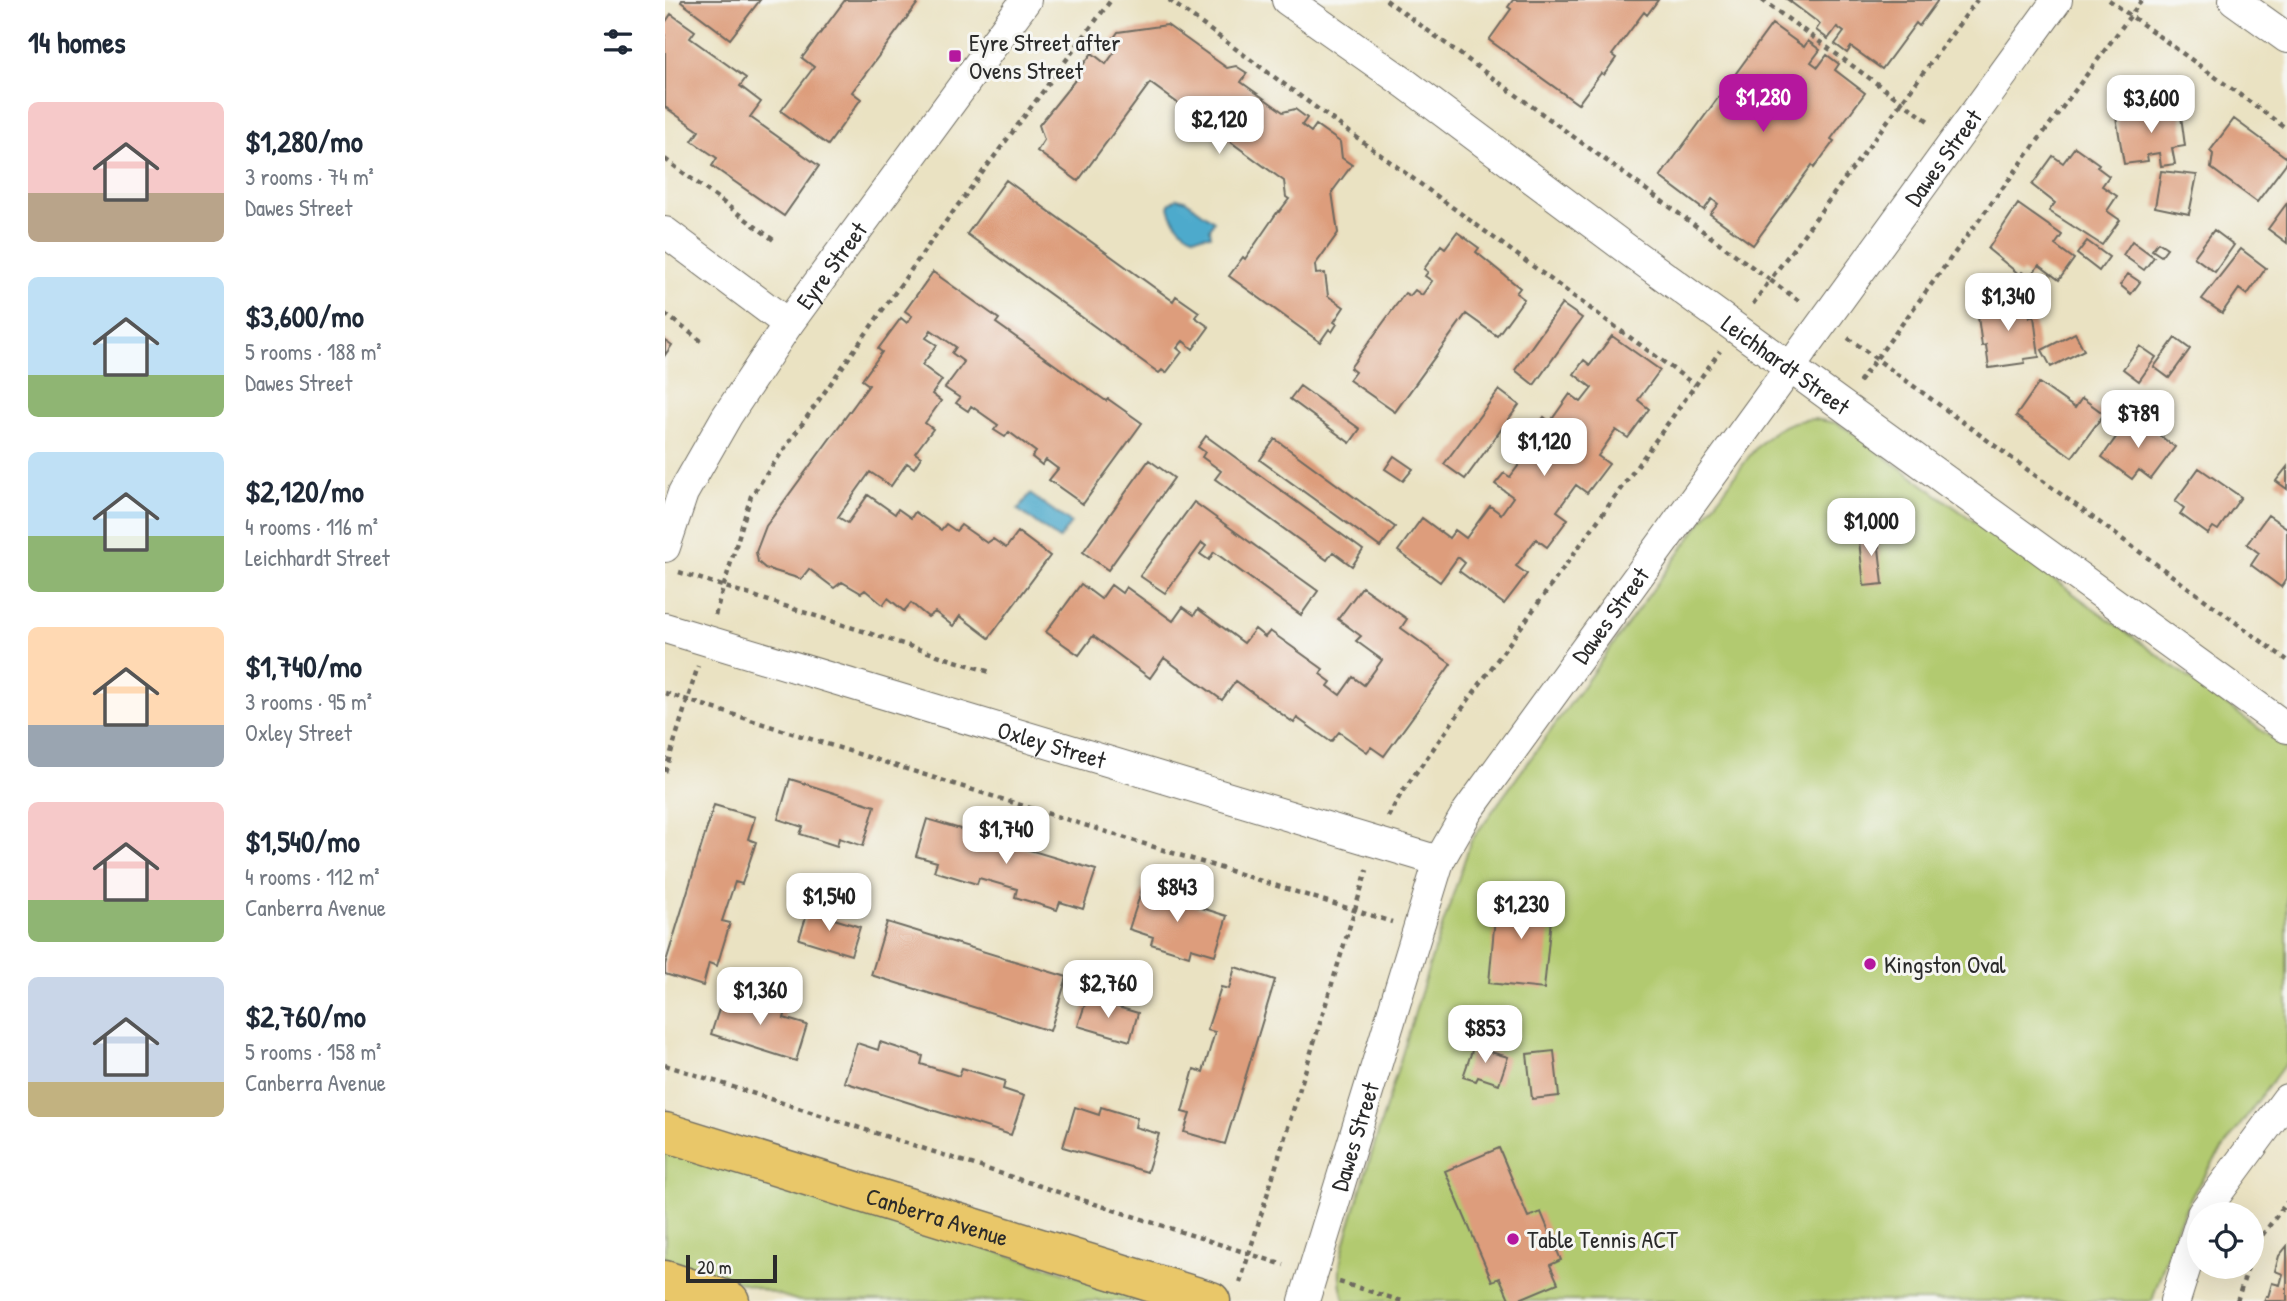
<!DOCTYPE html>
<meta charset="utf-8">
<style>
:root{--surface:#fff;--page:#f2f2f3;--text:#1f2937;--muted:#747a83;--accent:#b5179e}
body{margin:0;font-family:"Patrick Hand",sans-serif;background:var(--page);color:var(--text);height:100vh;display:flex;flex-direction:column;font-size:26px;white-space:nowrap}
*{box-sizing:border-box;margin:0}
p{font-size:23px;color:var(--muted)}
.icon{flex:none;width:38px;height:38px;fill:none;stroke:currentColor;stroke-width:2;stroke-linecap:round;stroke-linejoin:round}
.map{position:relative;flex:1;overflow:hidden}
.panel{display:flex;flex-direction:column;background:var(--surface);width:665px}
.panel>*{flex:none}
.controls{position:absolute;left:1522px;top:1202px;display:grid;gap:14px}
.controls a{display:grid;place-items:center;width:77px;height:77px;border-radius:50%;background:var(--surface);box-shadow:0 7px 28px #0002;font-size:35px}
.scale{position:absolute;left:21px;bottom:18px;width:91px;box-sizing:border-box;padding-left:7px;border:4px solid #2b2b2b;border-top:0;font-size:19px;line-height:24px;white-space:nowrap;color:#2b2b2b;-webkit-text-stroke:5px #f6f6f2;paint-order:stroke}
.price{position:absolute;translate:-50% -60px;padding:0 16px;border-radius:14px;background:#fff;color:#222;font-size:23px;line-height:46px;filter:drop-shadow(0 2px 4px #0008)}
.price::after{content:'';position:absolute;left:50%;top:42px;width:21px;height:16px;margin-left:-10px;background:inherit;clip-path:polygon(0 0,100% 0,50% 100%)}
.price.active{background:var(--accent);color:#fff}
ul{padding:0;list-style:none}
li{display:flex;align-items:center;gap:21px;height:175px;padding:0 28px}
li span{display:grid;place-items:center;flex:none;width:196px;height:140px;border-radius:10px;color:#555}
li>.icon{margin-inline-start:auto}
span .icon{width:84px;height:84px;fill:#fffc;stroke-width:1}
li b{font-size:30px}
h2{display:flex;justify-content:space-between;align-items:center;height:84px;padding:0 28px;font-size:30px}
main{display:flex;flex:1;min-height:0}
.map>svg:first-child{display:block}
.green{fill:#b2ca70;stroke:#6e7a4e;stroke-width:2}
.water{fill:#4daacc;stroke:#3c6a7c;stroke-width:2}
.building{fill:#dd9d7b}
.lines{fill:none;stroke-linecap:round;stroke-linejoin:round}
.minor-casing{stroke:#6e6b60;stroke-width:32}
.highway-casing{stroke:#6e6b60;stroke-width:41}
.path{stroke:#6e6b60;stroke-width:4.5;stroke-dasharray:5 5;stroke-linecap:butt}
.minor{stroke:#fff;stroke-width:30}
.highway{stroke:#e9c769;stroke-width:38}
.poi-dot{fill:#b5179e;stroke:#f6f6f2;stroke-width:2.5}
.labels{text-anchor:middle;dominant-baseline:central;stroke-width:6;stroke-linejoin:round;paint-order:stroke}
.poi-label{font-size:24px;fill:#2b2b2b;stroke:#f6f6f2;text-anchor:start}
.street-label{font-size:24px;fill:#2b2b2b;stroke:#f6f6f2}
</style>
<main>
<section class="panel">
<h2>14 homes<svg class="icon" aria-label="filters" viewBox="0 0 24 24"><path d="M4 7h16M4 17h16"/><circle cx="9" cy="7" r="2"/><circle cx="15" cy="17" r="2"/></svg></h2>
<ul>
<li><span style="background:linear-gradient(#f6c9c9 65%,#b9a48a 0)"><svg class="icon" aria-label="home" viewBox="0 0 24 24"><path d="M3 11l9-7 9 7M6 9v11h12V9"/></svg></span><div><b>$1,280/mo</b><p>3 rooms · 74 m²</p><p>Dawes Street</p></div></li>
<li><span style="background:linear-gradient(#bfe0f5 70%,#8fb573 0)"><svg class="icon" aria-label="home" viewBox="0 0 24 24"><path d="M3 11l9-7 9 7M6 9v11h12V9"/></svg></span><div><b>$3,600/mo</b><p>5 rooms · 188 m²</p><p>Dawes Street</p></div></li>
<li><span style="background:linear-gradient(#bfe0f5 60%,#8fb573 0)"><svg class="icon" aria-label="home" viewBox="0 0 24 24"><path d="M3 11l9-7 9 7M6 9v11h12V9"/></svg></span><div><b>$2,120/mo</b><p>4 rooms · 116 m²</p><p>Leichhardt Street</p></div></li>
<li><span style="background:linear-gradient(#ffd9b3 70%,#9aa5b1 0)"><svg class="icon" aria-label="home" viewBox="0 0 24 24"><path d="M3 11l9-7 9 7M6 9v11h12V9"/></svg></span><div><b>$1,740/mo</b><p>3 rooms · 95 m²</p><p>Oxley Street</p></div></li>
<li><span style="background:linear-gradient(#f6c9c9 70%,#8fb573 0)"><svg class="icon" aria-label="home" viewBox="0 0 24 24"><path d="M3 11l9-7 9 7M6 9v11h12V9"/></svg></span><div><b>$1,540/mo</b><p>4 rooms · 112 m²</p><p>Canberra Avenue</p></div></li>
<li><span style="background:linear-gradient(#c9d6e8 75%,#c2b280 0)"><svg class="icon" aria-label="home" viewBox="0 0 24 24"><path d="M3 11l9-7 9 7M6 9v11h12V9"/></svg></span><div><b>$2,760/mo</b><p>5 rooms · 158 m²</p><p>Canberra Avenue</p></div></li>
</ul>
</section>
<div class="map">
<svg width="1622" height="1301" viewBox="0 0 1622 1301">
<rect width="100%" height="100%" fill="#f6f6f2"/>
<filter id="ink" filterUnits="userSpaceOnUse"><feTurbulence type="fractalNoise" baseFrequency=".0143" numOctaves="2"/><feDisplacementMap in="SourceGraphic" scale="14" xChannelSelector="R" yChannelSelector="G"/><feConvolveMatrix kernelMatrix="1 2 1 2 8 2 1 2 1" color-interpolation-filters="sRGB"/></filter>
<filter id="wash" filterUnits="userSpaceOnUse"><feTurbulence type="fractalNoise" baseFrequency=".00686" numOctaves="4" result="noise"/><feDisplacementMap in="SourceGraphic" scale="28" xChannelSelector="R" yChannelSelector="G"/><feGaussianBlur stdDeviation="1.57" result="paint"/><feColorMatrix in="noise" values="0 0 0 0 0 0 0 0 0 0 0 0 0 0 0 0 0 1.4 0 .05"/><feComposite in="paint" operator="in"/></filter>
<g filter="url(#wash)">
<rect width="100%" height="100%" fill="#eae2c2"/>
<path class="green" d="M1149,419l22,4 11,6 440,320v312l-76,104 -20,32 -18,39 -21,65h-807c-10,-25 -4,-45 3,-70l83,-271 40,-119 279,-386c18,-22 35,-35 64,-36z
M0,1149l492,152h-358l-134,-42z"/>
<path class="water" d="M512,198l8,2 29,21 -4,8 1,6c-5,0 -14,2 -18,1 -12,-4 -24,-20 -24,-32z
M365,494l41,29 -12,16 -41,-29z"/>
<g id="blocks">
<path class="building" d="M17,0h78l-30,39 -49,-37z
M180,0h75l-68,92 9,7 -33,46 -47,-34 33,-44 -12,-9z
M848,0h145l-11,15 -3,-3 -32,43 4,3 -12,17 -3,-2 -23,31 -89,-64 22,-31 -3,-2z
M1123,0h150l-19,26 -3,-3 -34,46 -31,-22 -4,6 -12,-9 9,-12 -7,-5 -9,12 -12,-9 4,-6z
M6,14l24,17 -5,7 56,40 -6,8 21,16 -11,15 69,49 -35,50 -72,-50 5,-8 -25,-17 7,-10 -34,-24v-84z
M1107,24l32,23 4,-6 12,9 -9,12 7,5 9,-12 12,9 -4,6 30,23 -34,46 3,2 -20,27 -2,-3 -59,80 -43,-31 8,-10 -6,-5 -8,11 -44,-33z
M502,25l60,43 9,-2 11,7 -6,9 42,30 12,-3 12,9 -5,7 9,7 5,-7 24,17 2,16 10,7 -20,27 6,41 -23,32 1,9 9,-1 3,23 16,11 -10,15 3,2 -5,8 -3,-3 -9,13 -91,-66 14,-19 2,2 33,-48 1,1 10,-13 -3,-2 -2,-16 -134,-98 -72,98 -41,-30 7,-11 -5,-15 45,-56 -1,-4 9,-12 14,11 10,-14 -7,-5 9,-13z
M1491,107l1,4 23,-3 5,38 -13,2 3,16 -14,2 -2,-13 -12,2 1,6 -24,3 -8,-47 12,-2 -1,-4z
M1569,119l53,39v4l-30,40 -46,-34 2,-14 -3,-3z
M1410,147l24,17 -2,3 12,9 -7,10 15,10 -10,15 13,9 -18,25 -53,-34 6,-8 -23,-18 21,-29 10,7z
M1496,171l36,4 -8,39 -34,-7z
M341,180l167,121 3,-5 23,16 -4,5 14,10 -16,22 -10,-8 -6,7 5,4 -16,21 -4,-3 -3,3 -192,-139z
M1622,203v40l-19,-14z
M1353,204l44,31 -7,10 19,14 -15,21 -20,-15 -9,12 -8,-5 -2,3 -32,-26z
M1549,230l20,15 -19,27 -21,-15z
M792,232l22,16 -3,4 44,36 -4,5 8,6 -27,37 -31,-22 -71,98 -46,-32 6,-8 -5,-4 55,-75 5,3 5,-6 7,5 10,-14 -7,-5 3,-4 -4,-3 17,-24 4,3z
M1422,241l22,16 -10,14 -22,-17z
M1467,241l22,16 -10,13 -21,-15z
M1493,242l9,6 -6,8 -9,-6z
M1576,249l25,19 -19,27 -8,-6 -17,24 -20,-14z
M268,272l66,47 -3,4 110,78 2,-2 34,24 -59,81 -34,-24 9,-11 -12,-9 -4,5 -10,-8 4,-5 -27,-20 -4,5 -11,-7 4,-5 -27,-19 -3,5 -12,-8 4,-5 -15,-10 19,-26 -12,-9 4,-6 -25,-17 -5,8 11,7 -15,20 20,15 -10,14 9,7 -16,22 8,6 -18,24 6,4 -7,11 -7,-5 -16,23 -21,-14 -32,45 10,6 20,-28 27,19 3,-5 13,9 4,-6 26,18 5,-6 10,7 5,-6 26,18 6,-4 13,9 12,-16 32,24 -61,82 -29,-22 -7,10 -18,-14 -7,5 -17,-14 -7,8 -16,-13 -5,7 -18,-15 -4,3 -19,-11 -8,6 -25,-19 -8,10 -36,-11 -7,-6 -2,-10 10,-26 103,-141 -7,-5 20,-28 -4,-3 23,-31 6,5 5,-7 -7,-5z
M1463,274l12,8 -9,12 -11,-9z
M1353,299v2l9,-1 3,17 4,-1 5,41 -15,2 1,4 -36,5 -3,-23 -4,1 -4,-29 3,-1 -1,-12z
M897,304l20,14 -48,67 -19,-15z
M1410,333l9,17 -33,17 -9,-17z
M947,336l48,34 -22,30 11,9 -21,29 -12,-8 -18,26 11,8 -22,29 -11,-8 -19,26 11,8 -21,28 -11,-8 -20,27 11,8 -23,30 -45,-33 6,-8 -7,-6 -18,25 -42,-31 24,-33 27,20 6,-8 11,8 24,-32 11,8 12,-17 -18,-13 9,-11 6,4 20,-27 11,8 12,-15 -18,-14 9,-12 6,5 20,-28 11,8 11,-14 -18,-14 10,-14 6,5z
M1510,338l15,11 -21,29 -15,-11z
M0,340l7,5 -7,10z
M1475,346l16,11 -17,24 -16,-12z
M1374,383l36,25 7,-10 22,16 -32,43 -56,-41z
M635,386l60,43 -10,14 -60,-44z
M834,390l20,15 -54,74 -21,-15z
M1467,415l43,32 -24,32 -12,-9 -7,9 -30,-22z
M541,436l157,114 -11,16 -19,-14 -6,8 -112,-81 6,-8 -19,-14 3,-5 -7,-5z
M610,439l120,88 -15,20 -120,-87z
M729,456l19,13 -10,12 -18,-12z
M484,460l25,18 -66,92 -25,-18z
M1622,467v22l-11,-8z
M1534,468l42,29 -23,33 -5,-3 -5,7 -28,-20 4,-6 -9,-7z
M529,502l124,89 -17,24 -87,-63 -5,8 -9,-6 6,-8 -4,-3 -37,50 -25,-17z
M1603,515l19,13v50l-6,9 -30,-22 8,-12 -12,-9z
M1212,530l6,54 -19,2 -6,-54z
M416,584l20,15 10,-14 11,8 4,-6 47,34 10,-14 11,8 4,-6 46,34 11,-14 10,8 5,-6 53,38 -3,5 11,8 -3,4 12,9 13,-18 11,8 18,-25 -26,-19 5,-5 -23,-17 24,-32 45,32 -6,9 50,36 -67,92 -13,-9 -4,5 -28,-20 -8,10 -34,-24 -3,5 -58,-42 -14,19 -58,-42 -14,20 -57,-42 -14,19 -33,-23z
M125,779l85,27 -12,40 -24,-8 -2,8 -37,-12 3,-7 -25,-8z
M49,805l41,12 -7,22 8,3 -14,42 -7,-2 -13,39 8,2 -13,43 -8,-3 -6,23 -38,-12v-9z
M262,819l169,51 -13,39 -23,-7 -3,8 -42,-13 2,-8 -38,-11 -2,6 -43,-13 3,-9 -21,-6z
M477,889l85,27 -12,39 -24,-7 -2,8 -38,-12 2,-7 -24,-8z
M832,894l56,5 -9,90 -55,-6z
M143,911l52,16 -9,28 -52,-16z
M222,922l180,55 -17,54 -179,-56z
M570,967l40,13 -50,164 -41,-12 6,-18 -8,-2 12,-43 9,3 12,-40 -8,-2 14,-43 8,2z
M58,997l23,7 2,-7 39,12 -3,9 23,7 -11,36 -85,-27z
M422,998l51,15 -8,28 -52,-15z
M215,1042l43,14 -2,8 38,12 3,-8 43,13 -2,8 21,7 -13,39 -167,-53 13,-39 21,7z
M810,1042l14,4 -2,5 21,6 -9,27 -21,-7 -2,4 -13,-4z
M889,1051l5,45 -27,3 -5,-45z
M410,1107l24,8 2,-8 36,11 -2,9 24,7 -12,38 -84,-25z
M834,1148l29,69 13,-5 20,48 -11,5 8,18 -43,18h-5l-10,-23 -8,3 -47,-110z
M1622,1246v55h-23l2,-5 2,1 4,-14 8,2 3,-11 -8,-3 4,-15z"/>
</g>
</g>
<g filter="url(#ink)">
<use href="#blocks" fill-opacity="0" stroke="#6e6b60" stroke-width="2"/>
<g class="lines">
<defs>
<g id="minor">
<path id="s1" d="M622,0l119,84 222,166 659,478"/>
<path d="M1569,0l53,38"/>
<path d="M0,232l123,92"/>
<path id="s2" d="M0,547l18,-54 44,-77 61,-92 238,-324"/>
<path id="s3" d="M0,628l774,233"/>
<path d="M1537,1214l85,-115"/>
<path id="s4" d="M639,1301l135,-440 28,-49 590,-812"/>
<path d="M1510,1301l25,-79"/>
</g>
<g id="highway">
<path id="s5" d="M0,1132l546,169"/>
<path d="M0,1280l65,21"/>
</g>
</defs>
<use href="#minor" class="minor-casing"/>
<use href="#highway" class="highway-casing"/>
<path class="path" d="M504,0l526,385
M721,0l384,280 207,-280
M1097,0l169,123
M1444,0l178,129
M0,159l110,82
M1088,304l17,-24 32,23
M0,314l39,29
M1183,338l439,322
M1194,382l283,-382
M14,572l314,101
M50,615l36,-119 184,-260 176,-236
M0,693l727,229
M0,772l33,-106
M723,817l14,-25 318,-441
M0,1065l619,200
M1587,1252l2,-6 33,-44
M674,1282l63,19
M575,1283l127,-413
M1572,1301l11,-34"/>
<use href="#minor" class="minor"/>
<use href="#highway" class="highway"/>
</g>
</g>
<g class="poi-dot">
<rect x="283" y="49" width="14" height="14" rx="3.5"/>
<circle cx="1205" cy="964" r="7"/>
<circle cx="848" cy="1239" r="7"/>
</g>
<g class="labels">
<g class="poi-label">
<text x="304" y="42">Eyre Street after<tspan x="304" dy="28">Ovens Street</tspan></text>
<text x="1219" y="964">Kingston Oval</text>
<text x="862" y="1239">Table Tennis ACT</text>
</g>
<g class="street-label">
<text stroke="none"><textPath href="#s4" startOffset="1326">Dawes Street</textPath></text>
<text stroke="none"><textPath href="#s2" startOffset="329">Eyre Street</textPath></text>
<text stroke="none"><textPath href="#s1" startOffset="618">Leichhardt Street</textPath></text>
<text stroke="none"><textPath href="#s4" startOffset="760">Dawes Street</textPath></text>
<text stroke="none"><textPath href="#s3" startOffset="404">Oxley Street</textPath></text>
<text stroke="none"><textPath href="#s4" startOffset="172">Dawes Street</textPath></text>
<text stroke="none"><textPath href="#s5" startOffset="285">Canberra Avenue</textPath></text>
</g>
</g>
</svg>
<div class="controls">
<a><svg class="icon" aria-label="locate" viewBox="0 0 24 24"><circle cx="12" cy="12" r="6"/><path d="M12 2v4M12 18v4M2 12h4M18 12h4"/></svg></a>
</div>
<div class="scale">20 m</div>
<b class="price active" style="left:1098px;top:134px">$1,280</b>
<b class="price" style="left:1486px;top:135px">$3,600</b>
<b class="price" style="left:554px;top:156px">$2,120</b>
<b class="price" style="left:1343px;top:333px">$1,340</b>
<b class="price" style="left:1473px;top:450px">$789</b>
<b class="price" style="left:879px;top:478px">$1,120</b>
<b class="price" style="left:1206px;top:558px">$1,000</b>
<b class="price" style="left:341px;top:866px">$1,740</b>
<b class="price" style="left:512px;top:924px">$843</b>
<b class="price" style="left:164px;top:933px">$1,540</b>
<b class="price" style="left:856px;top:941px">$1,230</b>
<b class="price" style="left:443px;top:1020px">$2,760</b>
<b class="price" style="left:95px;top:1027px">$1,360</b>
<b class="price" style="left:820px;top:1065px">$853</b>
</div>
</main>
